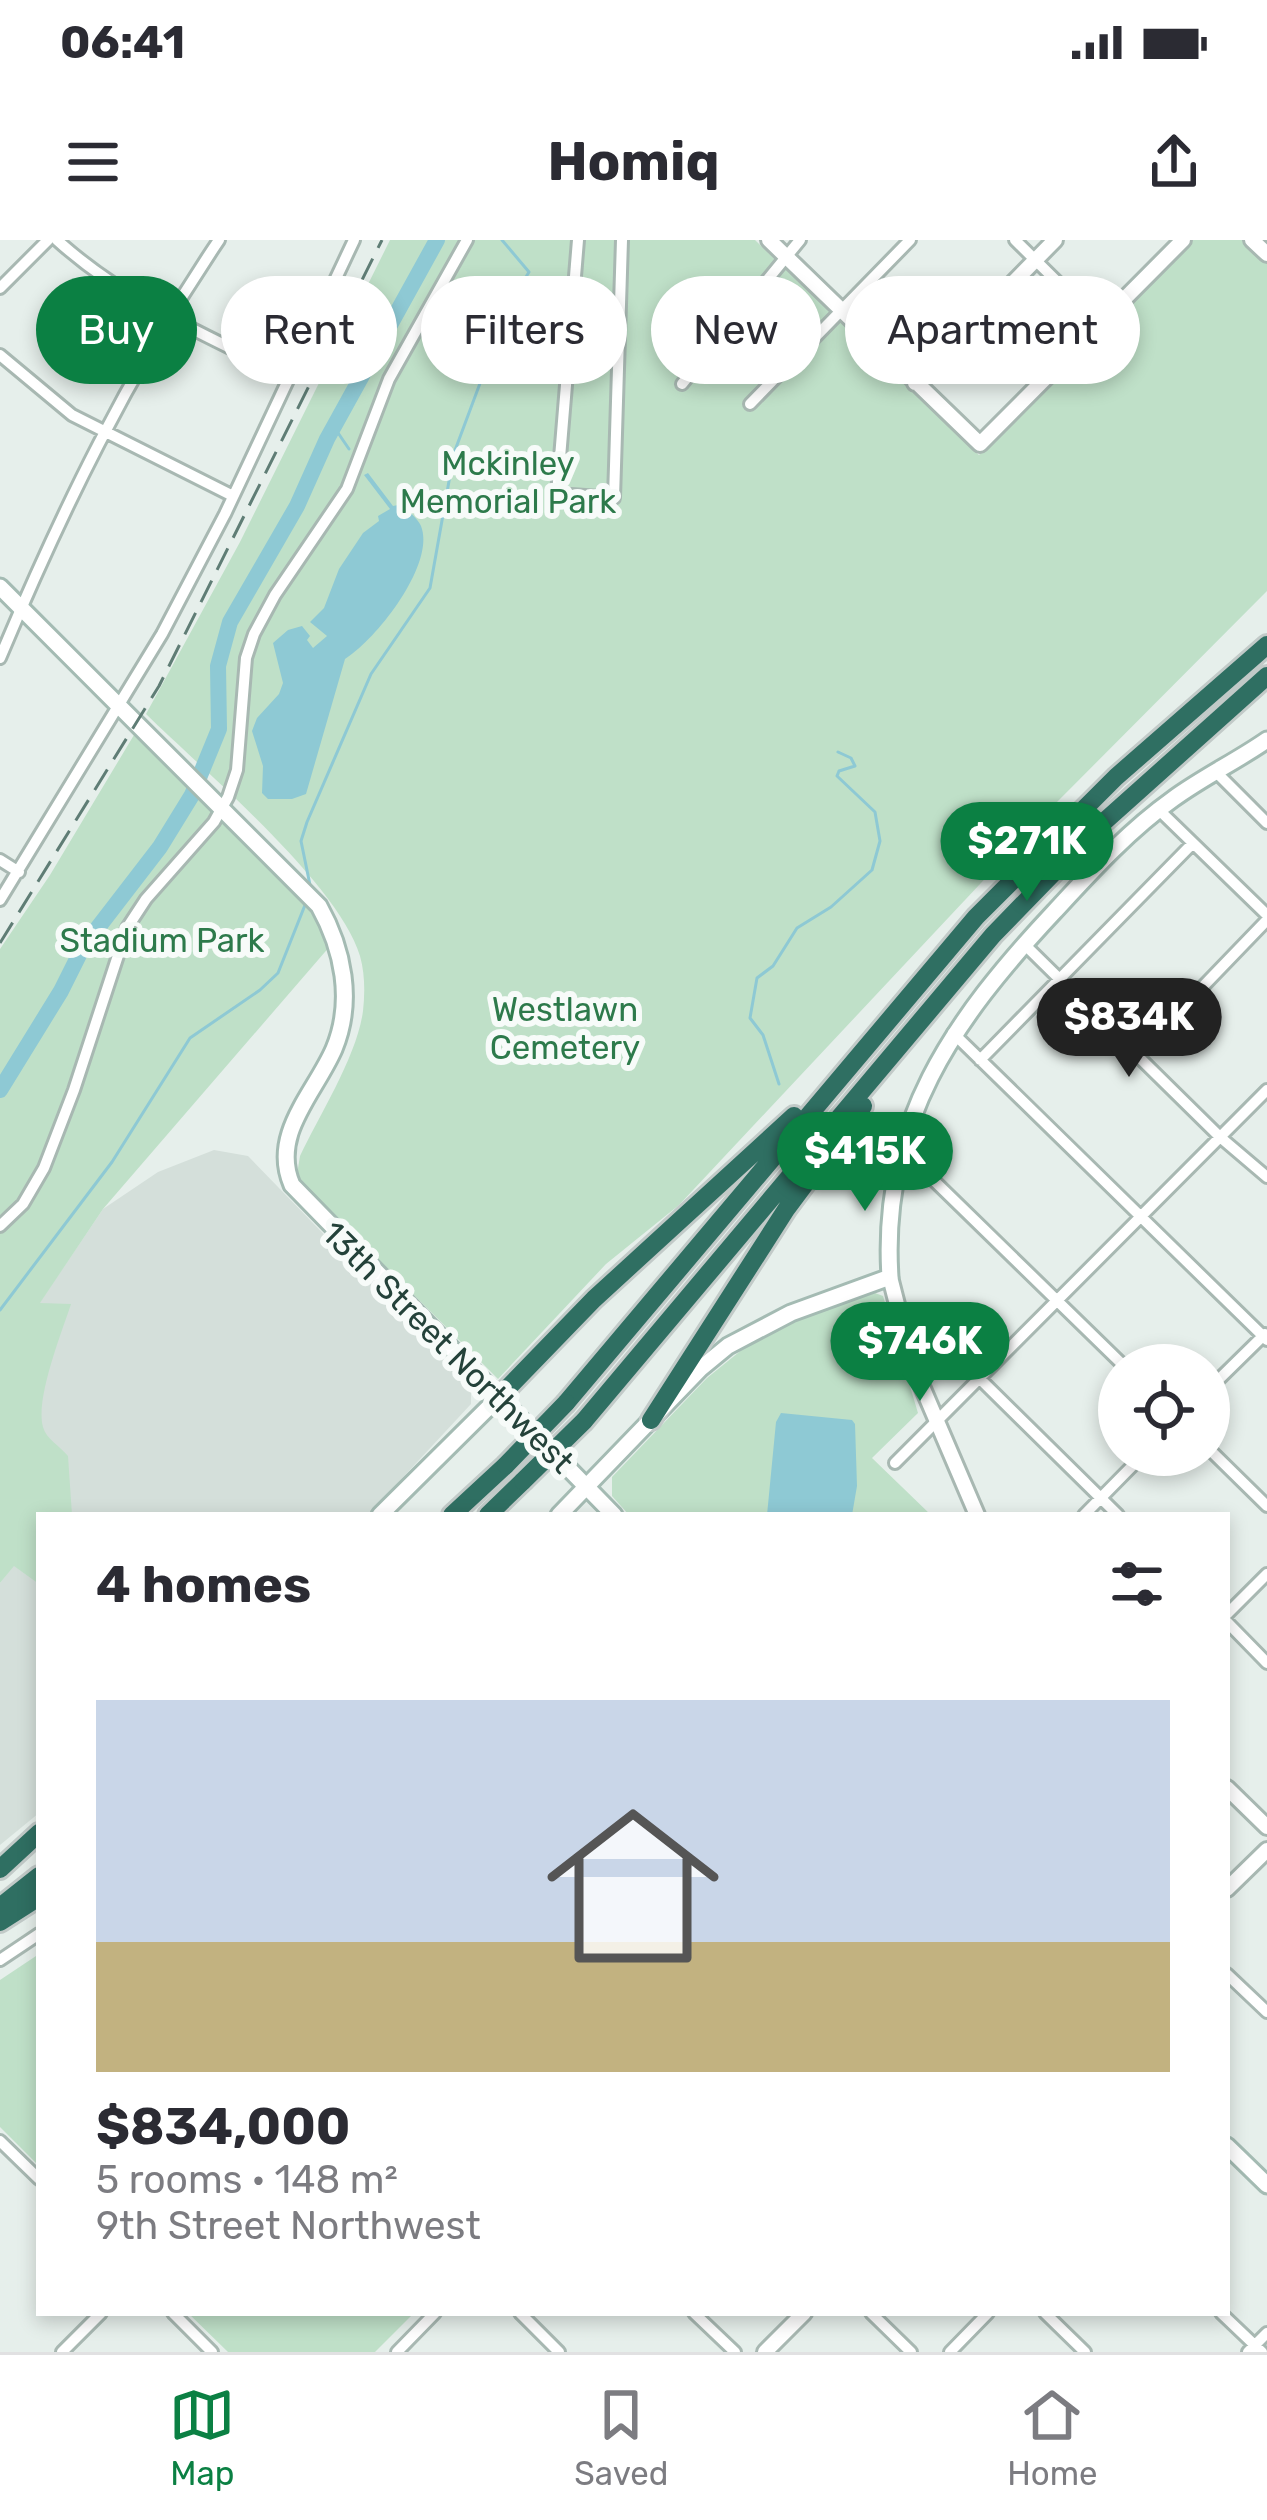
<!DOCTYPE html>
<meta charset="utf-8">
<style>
:root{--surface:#fff;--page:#f2f2f3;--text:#2b2b33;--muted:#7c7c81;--line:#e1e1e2;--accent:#0b8043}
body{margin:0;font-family:Rubik,sans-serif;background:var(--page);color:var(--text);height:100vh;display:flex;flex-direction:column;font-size:45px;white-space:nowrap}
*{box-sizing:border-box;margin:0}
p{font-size:39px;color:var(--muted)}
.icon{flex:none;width:66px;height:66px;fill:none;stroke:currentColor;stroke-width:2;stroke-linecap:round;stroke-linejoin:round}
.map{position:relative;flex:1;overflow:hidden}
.details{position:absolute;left:36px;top:1272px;width:1194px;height:804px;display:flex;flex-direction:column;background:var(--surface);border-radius:0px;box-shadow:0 6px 18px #0003}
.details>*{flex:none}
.hud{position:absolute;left:36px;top:36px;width:1197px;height:108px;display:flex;gap:24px}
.fabs{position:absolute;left:1098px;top:1104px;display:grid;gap:24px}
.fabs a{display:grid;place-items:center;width:132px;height:132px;border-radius:50%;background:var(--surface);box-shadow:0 6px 18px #0003;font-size:60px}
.price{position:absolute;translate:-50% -102px;padding:0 27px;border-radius:42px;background:var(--accent);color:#fff;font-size:39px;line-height:78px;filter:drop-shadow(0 3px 6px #0008)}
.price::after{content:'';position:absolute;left:50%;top:72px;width:36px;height:27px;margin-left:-18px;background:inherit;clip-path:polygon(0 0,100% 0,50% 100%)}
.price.current{background:#222;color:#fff}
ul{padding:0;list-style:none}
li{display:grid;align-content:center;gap:24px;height:636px;padding:0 60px}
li+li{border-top:3px solid var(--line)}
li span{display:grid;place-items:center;height:372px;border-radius:0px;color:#555}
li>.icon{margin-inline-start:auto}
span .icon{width:216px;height:216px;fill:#fffc;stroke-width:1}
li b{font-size:51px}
h2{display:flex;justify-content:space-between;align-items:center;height:144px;padding:0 60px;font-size:51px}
.pill{padding:0 42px;border-radius:54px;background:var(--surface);box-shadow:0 6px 18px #0003;font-size:42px;line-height:108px}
.pill.current{background:var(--accent);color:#fff}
.status{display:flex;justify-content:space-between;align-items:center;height:84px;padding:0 60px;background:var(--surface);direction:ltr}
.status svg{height:33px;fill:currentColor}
header{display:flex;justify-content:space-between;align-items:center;height:156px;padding:0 60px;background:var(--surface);font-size:54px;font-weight:700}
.tabs{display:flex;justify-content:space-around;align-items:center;height:168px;border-top:3px solid var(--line);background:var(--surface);font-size:33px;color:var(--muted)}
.tabs a{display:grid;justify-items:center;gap:6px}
.tabs .current{color:var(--accent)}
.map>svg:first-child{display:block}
.built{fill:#d4dfda}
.green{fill:#bfe0c8}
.water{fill:#8ec9d4}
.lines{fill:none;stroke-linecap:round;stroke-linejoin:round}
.stream{stroke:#8ec9d4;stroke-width:3}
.river{stroke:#8ec9d4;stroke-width:16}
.minor-casing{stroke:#a8b8b2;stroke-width:16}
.tertiary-casing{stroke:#a8b8b2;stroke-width:20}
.secondary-casing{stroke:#a4bbb3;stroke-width:21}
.motorway-casing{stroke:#c2cac8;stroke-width:24}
.minor{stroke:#fff;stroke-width:10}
.tertiary{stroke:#fff;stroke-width:14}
.secondary{stroke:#fff;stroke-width:15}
.motorway{stroke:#2f6f62;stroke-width:18}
.rail{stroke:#5f7d75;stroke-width:3;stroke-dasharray:24 12;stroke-linecap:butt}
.motorway-bridge-casing{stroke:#c2cac8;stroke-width:24;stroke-linecap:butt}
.motorway-bridge{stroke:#2f6f62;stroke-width:18}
.labels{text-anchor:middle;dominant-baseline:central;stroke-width:12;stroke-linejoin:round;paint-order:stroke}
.park-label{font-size:33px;fill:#2d7a4b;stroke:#f7fbf9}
.street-label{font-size:33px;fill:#24423a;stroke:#f7fbf9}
</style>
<div class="status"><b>06:41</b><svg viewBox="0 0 49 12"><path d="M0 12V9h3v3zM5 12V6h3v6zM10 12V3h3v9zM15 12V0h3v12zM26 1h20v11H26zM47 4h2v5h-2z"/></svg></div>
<header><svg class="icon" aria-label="menu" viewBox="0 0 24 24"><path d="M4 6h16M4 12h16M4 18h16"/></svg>Homiq<svg class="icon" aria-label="share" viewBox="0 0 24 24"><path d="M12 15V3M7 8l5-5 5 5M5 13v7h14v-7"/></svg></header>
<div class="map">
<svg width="1267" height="2112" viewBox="0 0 1267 2112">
<rect width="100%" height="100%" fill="#e6efeb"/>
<path class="built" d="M214,910l34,6 223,230v18l-103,111h-329v298l-39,32v-262l14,-18 -9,-211 98,-145 55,-37z"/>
<path class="green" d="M390,0h365l224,215 214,-215h51l23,23v328l-213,214 -375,400 -73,59 -108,115 -197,-197 -4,-8 3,-18c20,-42 57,-100 63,-145 2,-18 2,-37 -3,-55 -21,-72 -157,-186 -214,-242l94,-172z
M137,490l181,182 13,33 -228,264 -63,94 31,1c-9,28 -36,95 -28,123 3,12 17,19 25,29l4,59h-33v69l-25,-18 -14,17v-634l50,-74z
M875,1053l8,3 35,117 -46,45 59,57h-302l-17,-19v-19l95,-99 42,-34 54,-27z
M39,1714v212l-39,-39v-147z
M188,2073h226l-39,39h-147z"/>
<path class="water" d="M368,233l25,33 10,-2c4,6 15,15 18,22 15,38 -45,114 -76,133l-39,135 -14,5h-24l-6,-6 1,-27 -11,-35 5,-13 22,-24 4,-11 -10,-40 15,-13 14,-4 8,10 -3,4 6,8 14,-12 -17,-14 14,-14 15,-39 24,-36 16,-12 -1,-5 12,-7 -26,-34z
M781,1173l71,7 3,4 2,62 -5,29h-85l9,-93z"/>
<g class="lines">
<path class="stream" d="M334,187l15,22
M310,645l-9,-44 6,-19 64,-148 59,-86 24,-135 56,-150 19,-31 -27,-32
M779,844l-16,-49 -13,-17 7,-40 16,-12 24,-38 34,-21 41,-37 8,-29 -5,-29 -38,-36 2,-5 16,-5 -4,-8 -13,-6
M0,1070l112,-148 78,-124 70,-48 18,-17 29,-73"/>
<path class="river" d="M0,850l61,-99 22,-44 77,-100 32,-52 27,-66 -1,-63 12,-44 67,-116 30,-67 110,-199"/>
<defs>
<path id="minor" d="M57,0c67,61 150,96 231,136
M578,0l-21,254 57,4 8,-258
M1015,0l85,84
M0,48l48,-48
M740,73l47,44 7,3
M0,115l72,60 161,81
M682,144l118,-144
M750,164l160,-164
M0,418c63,-150 128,-283 219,-418
M1216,532l51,51
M1159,570l108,105
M0,620l19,12
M0,660l162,-266 63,-120 129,-274
M1024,704l196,193 47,40
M953,793l314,307
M1137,815l130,-135
M980,820l213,-217
M899,916l20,10 204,199
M0,986l23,-22 21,-36 30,-78 53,-162 19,-29 68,-77 14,-25 9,-27 9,-112 8,-24 21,-39 72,-106 42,-110 78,-139
M979,1138l139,137
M1209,1149l56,-55
M1209,1209l58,57
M895,1223l372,-373
M1084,1275l59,-60
M1227,1374l40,-40
M1227,1382l40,41
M0,1720l39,-26
M1227,1734l40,38
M0,1901l39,38
M173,2073l39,39
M520,2073l39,39
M694,2073l41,39
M871,2073l40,39
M1045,2073l40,39
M1221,2073l41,39
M62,2112l39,-39
M397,2112l38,-39
M950,2112l38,-39
M1248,2112l19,-19"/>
<path id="tertiary" d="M769,0l211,204 203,-204
M1252,0l15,14
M915,143l140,-143
M890,1037l22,86 65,152
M1227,1548l40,39
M1227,1649l40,-39
M765,2112l39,-39"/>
<path id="secondary" d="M0,347l319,319c24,43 35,95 15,143 -19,44 -64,85 -42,136l322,330
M380,1275l121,-120
M559,1275l141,-146 28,-23 63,-33 99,-36c-10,-154 63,-257 164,-365 37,-40 74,-81 119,-113 30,-22 64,-38 94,-59
M1227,1906l40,39"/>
<path id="motorway" d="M501,1155l93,-96 200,-183
M566,1163l410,-486 140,-140 151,-132
M651,1180l136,-212 76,-102
M584,1181l409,-486 103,-106 171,-153
M452,1275l54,-50
M488,1275l35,-34
M0,1629l39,-36
M0,1667l39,-31
M0,1682l39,-25"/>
</defs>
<use href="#minor" class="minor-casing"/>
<use href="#tertiary" class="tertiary-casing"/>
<use href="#secondary" class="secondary-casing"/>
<use href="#motorway" class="motorway-casing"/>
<use href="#minor" class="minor"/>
<use href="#tertiary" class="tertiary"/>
<use href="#secondary" class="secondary"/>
<use href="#motorway" class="motorway"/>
<path class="rail" d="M0,703l159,-257 223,-446"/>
<defs>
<path id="motorway-bridge" d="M506,1225l60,-62
M523,1241l61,-60"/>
</defs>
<use href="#motorway-bridge" class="motorway-bridge-casing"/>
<use href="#motorway-bridge" class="motorway-bridge"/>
</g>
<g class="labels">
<g class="park-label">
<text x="508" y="223">Mckinley<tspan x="508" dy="38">Memorial Park</tspan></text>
<text x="162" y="700">Stadium Park</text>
<text x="565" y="769">Westlawn<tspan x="565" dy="38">Cemetery</tspan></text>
</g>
<g class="street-label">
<text transform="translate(448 1107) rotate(45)">13th Street Northwest</text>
</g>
</g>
</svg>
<div class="fabs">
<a><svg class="icon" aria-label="locate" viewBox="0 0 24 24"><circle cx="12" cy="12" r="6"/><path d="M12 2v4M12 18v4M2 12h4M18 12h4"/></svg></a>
</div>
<b class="price" style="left:1027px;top:664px">$271K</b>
<b class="price current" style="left:1129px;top:840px">$834K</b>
<b class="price" style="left:865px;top:974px">$415K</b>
<b class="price" style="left:920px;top:1164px">$746K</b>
<div class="hud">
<a class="pill current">Buy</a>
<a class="pill">Rent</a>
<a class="pill">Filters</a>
<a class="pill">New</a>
<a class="pill">Apartment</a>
</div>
<section class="details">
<h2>4 homes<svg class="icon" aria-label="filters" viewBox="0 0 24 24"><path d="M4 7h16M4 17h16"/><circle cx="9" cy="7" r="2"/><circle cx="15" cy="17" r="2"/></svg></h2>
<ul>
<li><span style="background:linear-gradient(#c9d6e8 65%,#c2b280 0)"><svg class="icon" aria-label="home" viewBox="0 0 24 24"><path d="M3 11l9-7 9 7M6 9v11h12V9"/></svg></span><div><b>$834,000</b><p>5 rooms · 148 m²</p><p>9th Street Northwest</p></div></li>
</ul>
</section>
</div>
<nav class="tabs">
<a class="current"><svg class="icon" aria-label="map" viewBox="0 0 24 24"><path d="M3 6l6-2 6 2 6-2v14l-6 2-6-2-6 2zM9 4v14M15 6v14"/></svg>Map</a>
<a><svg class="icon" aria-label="saved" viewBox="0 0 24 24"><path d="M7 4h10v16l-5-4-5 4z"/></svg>Saved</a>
<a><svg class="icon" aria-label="home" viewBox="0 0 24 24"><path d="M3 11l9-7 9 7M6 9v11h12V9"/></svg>Home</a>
</nav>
